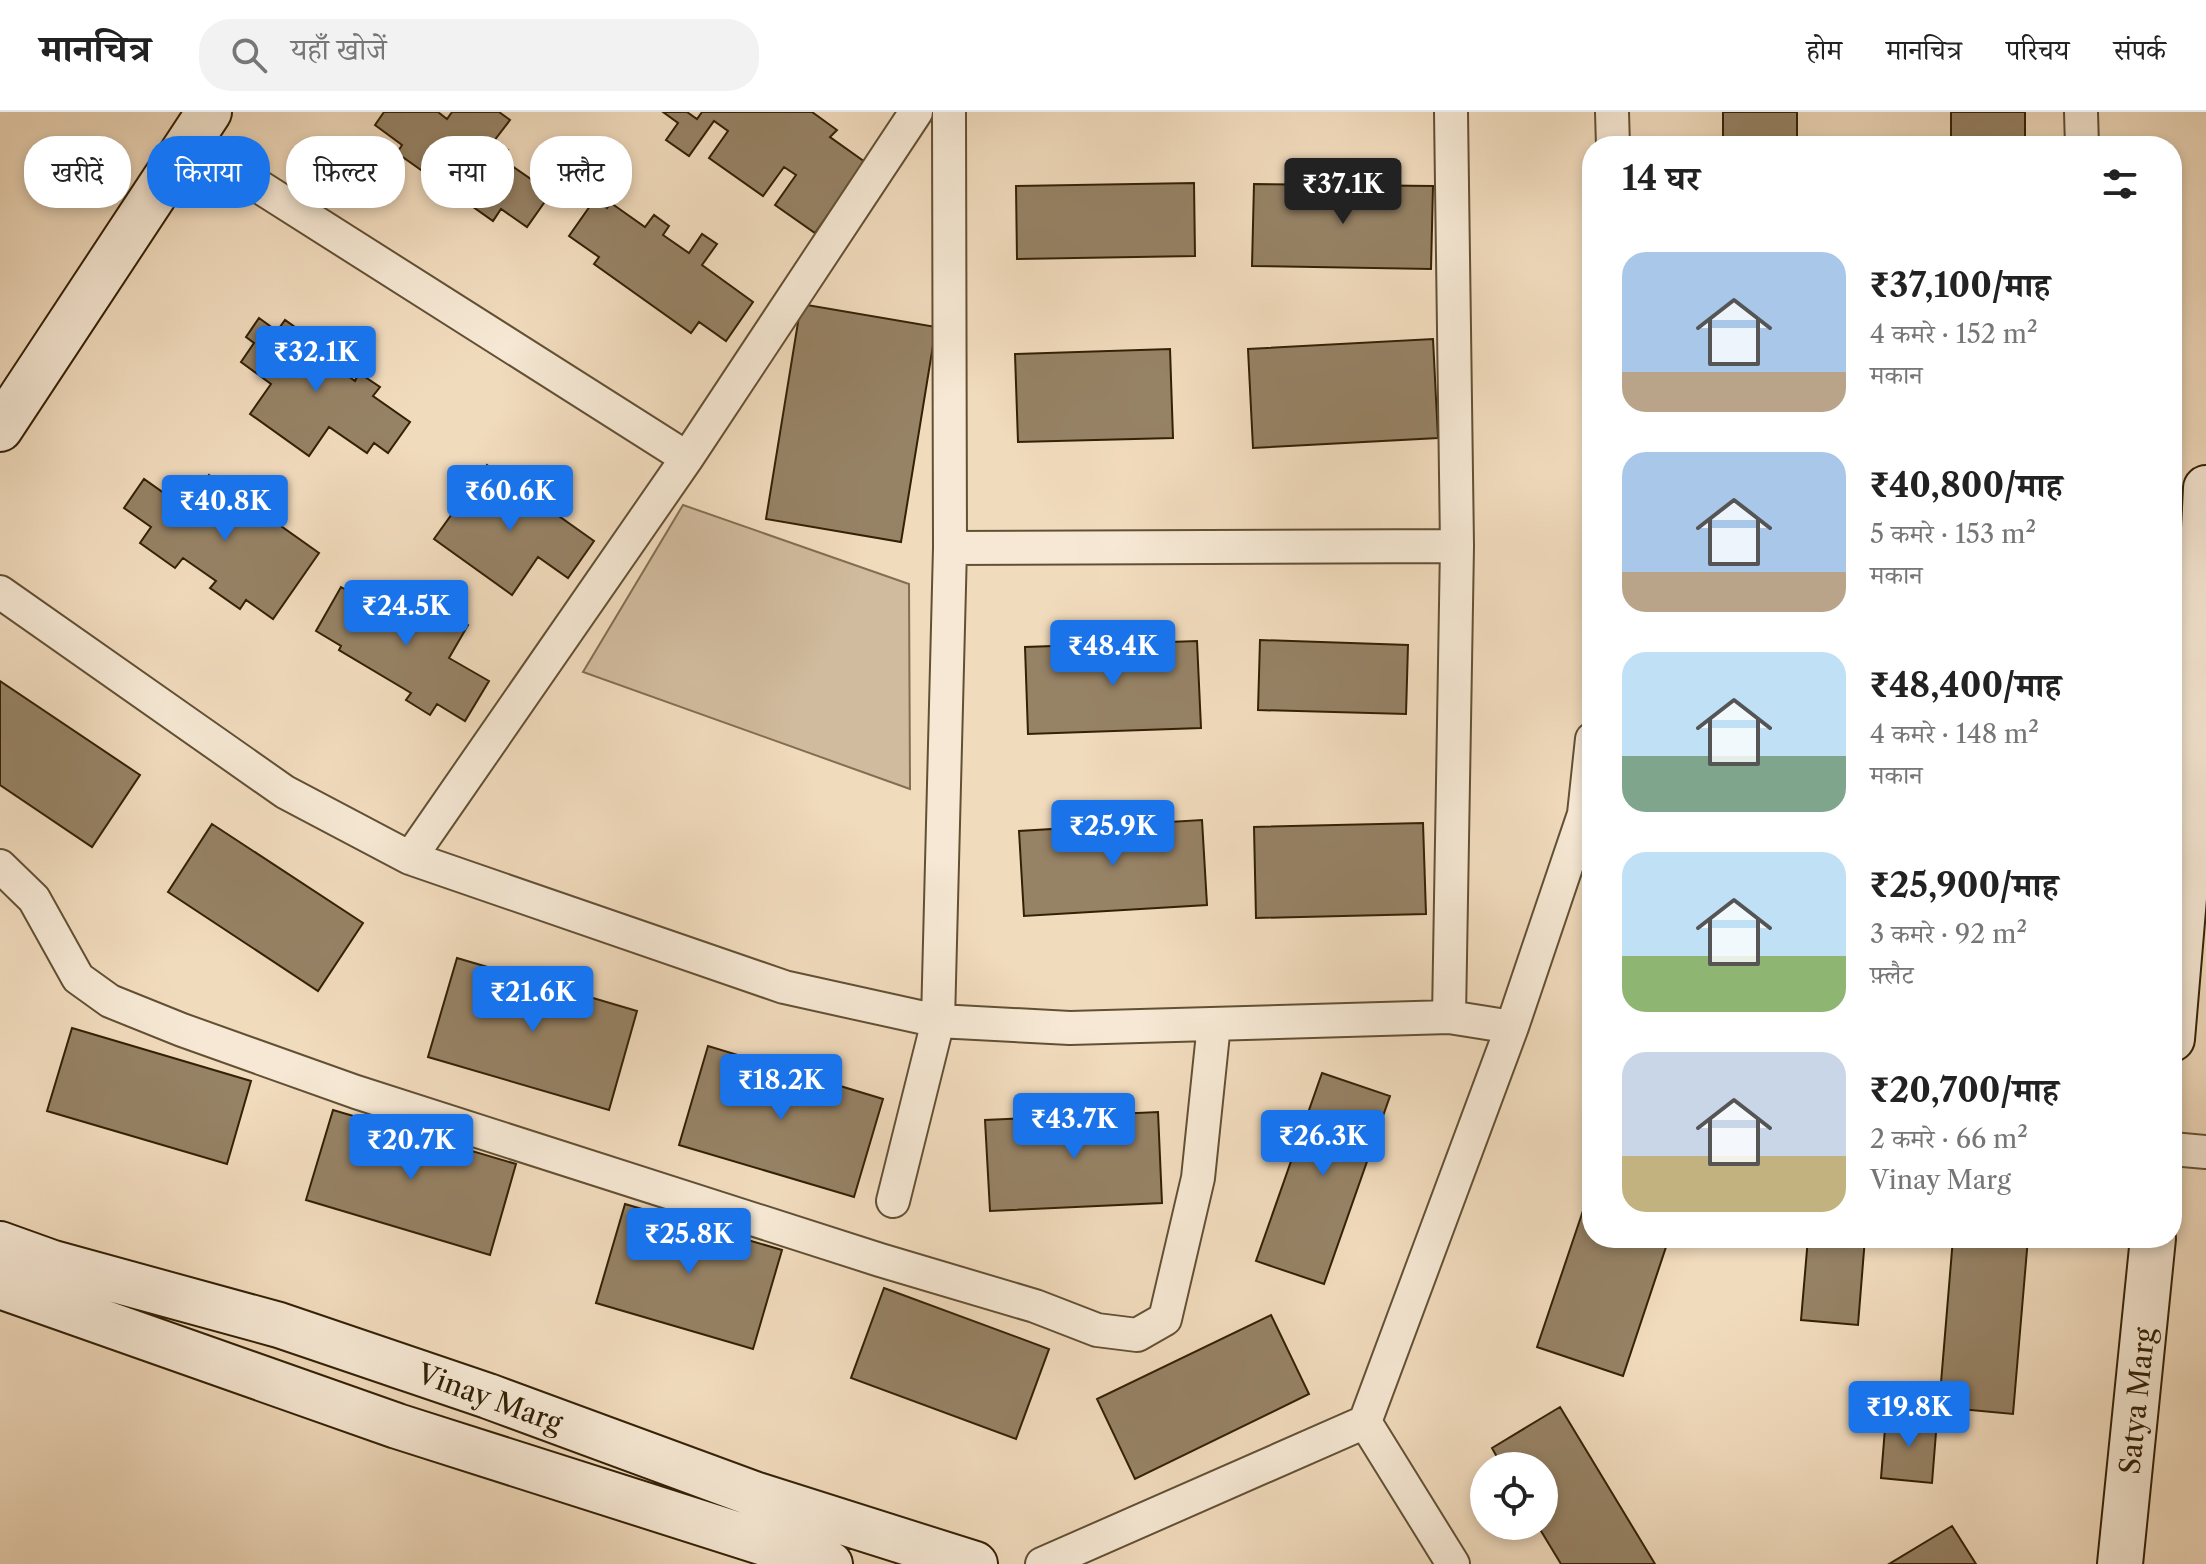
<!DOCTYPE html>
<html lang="hi">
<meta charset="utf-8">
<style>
:root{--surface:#fff;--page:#f2f2f2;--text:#222;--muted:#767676;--line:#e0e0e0;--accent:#1a73e8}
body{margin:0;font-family:"Libre Caslon Text","Noto Serif Devanagari",serif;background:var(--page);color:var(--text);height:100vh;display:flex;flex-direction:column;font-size:30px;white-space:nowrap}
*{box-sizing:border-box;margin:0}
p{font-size:26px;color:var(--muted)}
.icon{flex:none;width:44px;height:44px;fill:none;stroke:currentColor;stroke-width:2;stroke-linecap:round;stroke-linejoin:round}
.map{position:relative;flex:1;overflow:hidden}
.panel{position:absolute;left:1582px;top:24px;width:600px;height:1112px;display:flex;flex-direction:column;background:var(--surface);border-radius:32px;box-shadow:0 4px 12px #0003}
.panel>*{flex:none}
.banner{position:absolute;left:24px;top:24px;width:760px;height:72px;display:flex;gap:16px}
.fabs{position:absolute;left:1470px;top:1340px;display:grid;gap:16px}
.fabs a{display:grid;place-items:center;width:88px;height:88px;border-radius:50%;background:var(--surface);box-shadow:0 4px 12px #0003;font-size:40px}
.price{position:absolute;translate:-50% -68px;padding:0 18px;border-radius:8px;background:var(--accent);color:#fff;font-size:26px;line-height:52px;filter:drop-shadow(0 2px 4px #0008)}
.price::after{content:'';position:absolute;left:50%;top:48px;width:24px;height:18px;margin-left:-12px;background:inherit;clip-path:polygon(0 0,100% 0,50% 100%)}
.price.current{background:#222;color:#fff}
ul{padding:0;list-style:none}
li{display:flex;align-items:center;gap:24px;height:200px;padding:0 40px}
li span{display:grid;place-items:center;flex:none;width:224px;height:160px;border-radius:24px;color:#555}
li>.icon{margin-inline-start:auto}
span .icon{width:96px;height:96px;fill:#fffc;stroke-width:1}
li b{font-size:34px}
h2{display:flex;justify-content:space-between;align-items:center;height:96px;padding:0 40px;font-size:34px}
.tag{padding:0 28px;border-radius:32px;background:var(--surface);box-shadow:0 4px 12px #0003;font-size:28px;line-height:72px}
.tag.current{background:var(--accent);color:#fff}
header{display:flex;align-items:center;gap:48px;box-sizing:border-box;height:112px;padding:0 40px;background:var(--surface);border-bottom:2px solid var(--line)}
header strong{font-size:38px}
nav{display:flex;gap:44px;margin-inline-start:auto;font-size:28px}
.search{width:560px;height:72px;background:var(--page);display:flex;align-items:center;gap:20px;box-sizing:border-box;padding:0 28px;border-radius:32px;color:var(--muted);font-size:30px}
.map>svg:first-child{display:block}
.green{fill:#d1bb9e;stroke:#826e52;stroke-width:2}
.building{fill:#968265;stroke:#332106;stroke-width:2}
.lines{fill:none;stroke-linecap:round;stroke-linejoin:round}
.street-casing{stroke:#625034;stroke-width:36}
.secondary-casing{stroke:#332106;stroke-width:48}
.street{stroke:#f6e8d4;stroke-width:32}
.secondary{stroke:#f6e8d4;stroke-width:44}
.labels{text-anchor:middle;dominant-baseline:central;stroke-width:6;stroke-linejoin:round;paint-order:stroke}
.street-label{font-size:28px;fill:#332106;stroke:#f6e8d4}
</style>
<header>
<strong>मानचित्र</strong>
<div class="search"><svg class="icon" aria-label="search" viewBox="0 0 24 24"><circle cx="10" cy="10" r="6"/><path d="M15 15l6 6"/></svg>यहाँ खोजें</div>
<nav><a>होम</a><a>मानचित्र</a><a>परिचय</a><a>संपर्क</a></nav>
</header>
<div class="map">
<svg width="2206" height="1452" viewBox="0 0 2206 1452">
<rect width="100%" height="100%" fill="#f1dbbd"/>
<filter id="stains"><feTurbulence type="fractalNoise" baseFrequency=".0025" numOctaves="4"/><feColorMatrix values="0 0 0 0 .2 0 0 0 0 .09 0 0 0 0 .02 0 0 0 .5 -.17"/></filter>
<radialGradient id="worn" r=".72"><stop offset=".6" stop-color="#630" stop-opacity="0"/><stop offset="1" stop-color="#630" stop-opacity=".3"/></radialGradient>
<path class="green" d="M683,393l226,79 1,205 -327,-117z"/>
<path class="building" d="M384,0h54l9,7 5,-7h47l11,8 -16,21 14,9 -6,9 49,34 -24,34 -26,-18 -8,12 -96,-68 5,-8 -27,-20z
M663,0h24l10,7 5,-7h110l25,18 -7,7 35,25 -50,71 -40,-28 21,-30 -12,-8 -21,29 -54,-38 19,-27 -14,-10 -25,35 -23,-16 12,-17z
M1723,0h74v34h-74z
M1951,0h74v34h-74z
M1194,71l1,73 -178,3 -1,-73z
M1254,72l179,2 -2,83 -179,-3z
M595,87l12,9 4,-5 34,24 9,-12 15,11 -6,9 26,18 13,-19 15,10 -15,21 51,37 -27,39 -27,-19 -8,11 -97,-69 5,-7 -30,-21z
M801,192l135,23 -35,215 -135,-23z
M259,206l18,13 8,-11 24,17 -5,7 51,37 4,-8 21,14 -7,9 37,26 -22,31 -14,-10 -7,10 -38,-26 -20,29 -59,-42 21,-30 -30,-22 13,-19 -8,-6z
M1433,227l5,99 -185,10 -5,-99z
M1170,237l3,89 -155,4 -3,-88z
M487,353l107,76 -26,37 -30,-21 -26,38 -78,-56z
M209,363l110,78 -46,66 -27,-19 -6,9 -30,-21 6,-7 -33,-23 -8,10 -35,-25 11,-16 -27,-19 20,-29 41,29z
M341,475l33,19 11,-19 18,10 4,-7 61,35 -19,33 40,23 -24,40 -28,-17 -7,11 -24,-15 5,-7 -72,-43 2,-4 -25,-15z
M1260,528l148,5 -2,69 -148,-4z
M1197,529l4,87 -173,6 -3,-87z
M0,569l140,94 -48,72 -92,-62z
M1202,708l5,85 -183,11 -5,-85z
M1423,711l3,91 -170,4 -2,-91z
M212,712l151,99 -45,68 -150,-99z
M457,846l180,53 -28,99 -181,-53z
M72,916l179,53 -24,83 -180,-53z
M708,934l175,53 -29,98 -175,-52z
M1322,961l68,23 -66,188 -68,-23z
M333,998l183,54 -26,91 -184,-55z
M1158,1000l4,91 -172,8 -5,-91z
M1592,1072v54h77l-46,138 -86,-29z
M625,1092l157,46 -29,99 -157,-46z
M1808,1126h57l-7,87 -57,-5z
M1953,1126h75l-15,176 -74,-7z
M884,1176l165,61 -33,90 -165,-61z
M1271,1203l38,79 -174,85 -38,-80z
M1560,1295l95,157h-94l-23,-38h6v-60h-42l-10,-18z
M1886,1304l51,4 -5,63 -51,-5z
M1952,1414l24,38h-87z"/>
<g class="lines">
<defs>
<path id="street" d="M916,0l-229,346 -277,400 374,129 154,34 12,-473 -1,-436
M1612,0l1,34
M2081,0l1,34
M189,30l498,316
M950,436l507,-2
M0,480l285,200 125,66
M0,754l34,33 44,79 32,23 72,29 174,62 524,168 155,46 62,24 40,5 28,-16 33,-141 16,-154
M1449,905l8,-471 -6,-434
M2172,1037l34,3
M893,1089l45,-180 132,7 379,-11 63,10
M1365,1310l147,-395 72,-213 8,-75
M1042,1452l323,-142 88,142"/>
<path id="secondary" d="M0,317l209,-317
M2172,927l16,-188 18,-363
M0,1132l53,19 226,62 209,71 269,99 218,69
M0,1174l397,140 433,138
M2120,1452l33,-326"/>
</defs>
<use href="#street" class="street-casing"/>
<use href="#secondary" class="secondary-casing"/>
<use href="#street" class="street"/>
<use href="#secondary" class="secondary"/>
</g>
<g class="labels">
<g class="street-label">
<text transform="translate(490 1286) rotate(20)">Vinay Marg</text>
<text transform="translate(2137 1289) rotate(-84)">Satya Marg</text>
</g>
</g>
<rect width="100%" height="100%" filter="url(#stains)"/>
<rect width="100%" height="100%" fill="url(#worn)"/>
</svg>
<div class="fabs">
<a><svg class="icon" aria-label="locate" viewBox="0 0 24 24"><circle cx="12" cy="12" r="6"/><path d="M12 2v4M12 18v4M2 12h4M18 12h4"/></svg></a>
</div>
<b class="price current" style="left:1343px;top:114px">₹37.1K</b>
<b class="price" style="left:316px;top:282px">₹32.1K</b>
<b class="price" style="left:510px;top:421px">₹60.6K</b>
<b class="price" style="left:225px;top:431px">₹40.8K</b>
<b class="price" style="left:406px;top:536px">₹24.5K</b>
<b class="price" style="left:1113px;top:576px">₹48.4K</b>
<b class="price" style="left:1113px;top:756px">₹25.9K</b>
<b class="price" style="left:533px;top:922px">₹21.6K</b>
<b class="price" style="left:781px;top:1010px">₹18.2K</b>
<b class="price" style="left:1074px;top:1049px">₹43.7K</b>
<b class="price" style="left:1323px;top:1066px">₹26.3K</b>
<b class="price" style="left:411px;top:1070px">₹20.7K</b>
<b class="price" style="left:689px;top:1164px">₹25.8K</b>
<b class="price" style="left:1909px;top:1337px">₹19.8K</b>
<div class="banner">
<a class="tag">खरीदें</a>
<a class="tag current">किराया</a>
<a class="tag">फ़िल्टर</a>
<a class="tag">नया</a>
<a class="tag">फ़्लैट</a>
</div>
<section class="panel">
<h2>14 घर<svg class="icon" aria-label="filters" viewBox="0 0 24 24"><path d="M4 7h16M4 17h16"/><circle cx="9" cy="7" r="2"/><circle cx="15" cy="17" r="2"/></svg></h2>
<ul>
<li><span style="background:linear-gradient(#a9c7e8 75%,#b9a48a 0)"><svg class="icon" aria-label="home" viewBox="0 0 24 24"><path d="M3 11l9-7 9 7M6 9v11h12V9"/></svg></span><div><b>₹37,100/माह</b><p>4 कमरे · 152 m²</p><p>मकान</p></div></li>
<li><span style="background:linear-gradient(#a9c7e8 75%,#b9a48a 0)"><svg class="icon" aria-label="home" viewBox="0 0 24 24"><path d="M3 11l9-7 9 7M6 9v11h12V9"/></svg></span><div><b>₹40,800/माह</b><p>5 कमरे · 153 m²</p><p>मकान</p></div></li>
<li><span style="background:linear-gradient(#bfe0f5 65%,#7fa58c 0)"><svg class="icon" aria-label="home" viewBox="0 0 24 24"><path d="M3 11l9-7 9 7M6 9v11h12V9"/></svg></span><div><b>₹48,400/माह</b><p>4 कमरे · 148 m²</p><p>मकान</p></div></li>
<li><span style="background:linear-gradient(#bfe0f5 65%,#8fb573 0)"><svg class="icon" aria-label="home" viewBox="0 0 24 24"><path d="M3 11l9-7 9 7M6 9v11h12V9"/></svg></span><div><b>₹25,900/माह</b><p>3 कमरे · 92 m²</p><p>फ़्लैट</p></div></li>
<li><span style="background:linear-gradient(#c9d6e8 65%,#c2b280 0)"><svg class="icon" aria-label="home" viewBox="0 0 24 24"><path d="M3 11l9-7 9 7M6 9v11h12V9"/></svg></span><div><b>₹20,700/माह</b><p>2 कमरे · 66 m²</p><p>Vinay Marg</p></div></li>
</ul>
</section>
</div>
